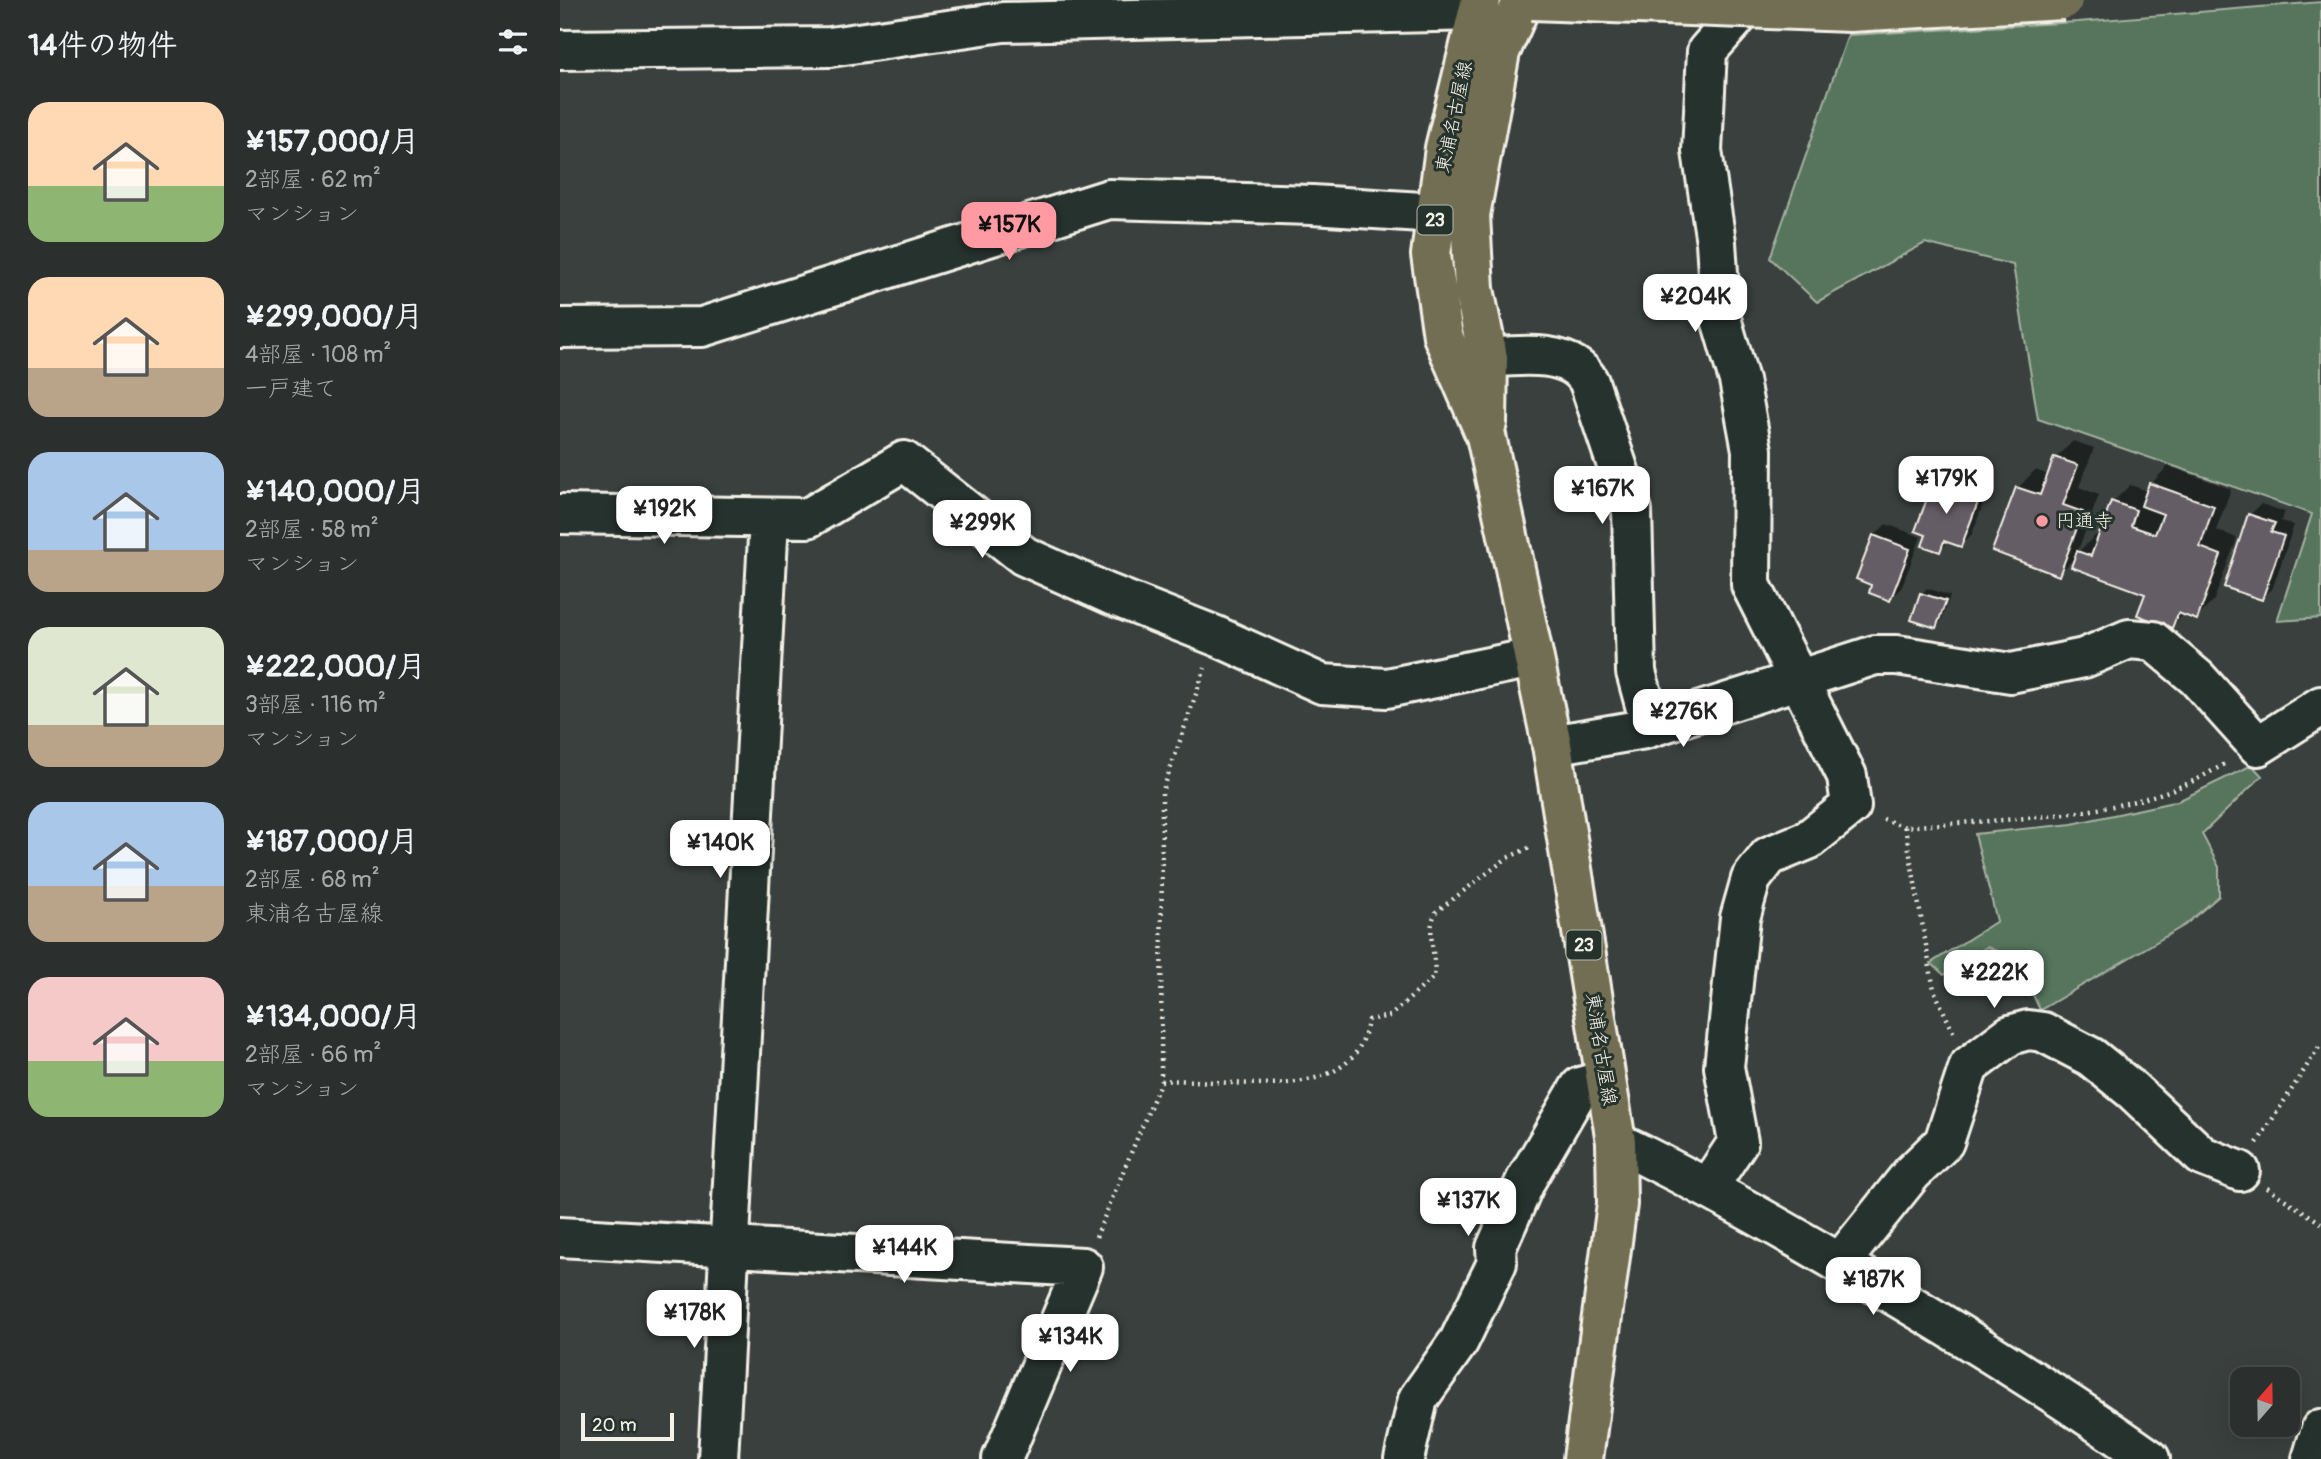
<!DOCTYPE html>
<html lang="ja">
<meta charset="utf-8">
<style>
:root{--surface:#2b302e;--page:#333836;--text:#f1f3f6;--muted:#a6a9aa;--line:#474b4a;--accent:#ff9aa2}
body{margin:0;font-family:Pangolin,"Klee One",sans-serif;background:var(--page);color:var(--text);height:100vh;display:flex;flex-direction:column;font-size:26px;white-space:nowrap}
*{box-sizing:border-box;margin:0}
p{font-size:23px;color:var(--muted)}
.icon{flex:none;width:38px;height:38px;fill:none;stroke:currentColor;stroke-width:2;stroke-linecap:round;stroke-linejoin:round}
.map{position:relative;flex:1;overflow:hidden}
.details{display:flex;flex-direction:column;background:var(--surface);width:560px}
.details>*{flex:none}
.needle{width:46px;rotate:20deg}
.buttons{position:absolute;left:1670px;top:1367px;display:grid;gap:14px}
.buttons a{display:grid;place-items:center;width:70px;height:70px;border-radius:14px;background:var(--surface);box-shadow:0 7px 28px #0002,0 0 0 2px var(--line);font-size:35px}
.scale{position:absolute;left:21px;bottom:18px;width:93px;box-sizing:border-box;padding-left:7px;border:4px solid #f4f1e8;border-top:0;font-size:19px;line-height:24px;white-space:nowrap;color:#f4f1e8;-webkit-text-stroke:5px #26332d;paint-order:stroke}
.price{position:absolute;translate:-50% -60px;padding:0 16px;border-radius:14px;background:#fff;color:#222;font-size:23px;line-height:46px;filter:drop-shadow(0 2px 4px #0008)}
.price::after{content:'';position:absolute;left:50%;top:42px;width:21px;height:16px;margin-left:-10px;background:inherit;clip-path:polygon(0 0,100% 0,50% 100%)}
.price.selected{background:var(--accent);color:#111}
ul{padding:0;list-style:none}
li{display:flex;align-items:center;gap:21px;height:175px;padding:0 28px}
li span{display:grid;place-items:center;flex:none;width:196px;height:140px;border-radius:21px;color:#555}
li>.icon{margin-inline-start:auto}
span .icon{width:84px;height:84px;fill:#fffc;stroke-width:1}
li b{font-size:30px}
h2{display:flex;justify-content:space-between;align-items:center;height:84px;padding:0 28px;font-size:30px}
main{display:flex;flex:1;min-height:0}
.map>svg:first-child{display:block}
.green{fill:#57745c;stroke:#a6b2a2;stroke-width:2}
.shadow{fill:#0007}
.building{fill:#655d65;stroke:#f4f1e8;stroke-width:2}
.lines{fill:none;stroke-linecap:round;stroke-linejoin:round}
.minor-casing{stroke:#f4f1e8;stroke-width:44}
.major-casing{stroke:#f4f1e8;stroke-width:44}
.path{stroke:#f4f1e8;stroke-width:4.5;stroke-dasharray:2 5;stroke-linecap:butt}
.minor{stroke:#26332d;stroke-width:38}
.major{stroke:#726e52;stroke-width:38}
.highway-bridge-casing{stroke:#f4f1e8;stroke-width:44;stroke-linecap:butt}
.highway-bridge{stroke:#726e52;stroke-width:38}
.poi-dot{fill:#ff9aa2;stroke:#26332d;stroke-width:2.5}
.labels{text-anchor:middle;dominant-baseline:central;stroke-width:6;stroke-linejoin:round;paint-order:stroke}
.shield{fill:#26332d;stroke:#b6b8b0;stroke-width:2}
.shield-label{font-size:18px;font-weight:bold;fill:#f4f1e8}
.street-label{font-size:19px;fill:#f4f1e8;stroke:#26332d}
.poi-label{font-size:19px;fill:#f4f1e8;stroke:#26332d;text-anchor:start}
</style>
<main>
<section class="details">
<h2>14件の物件<svg class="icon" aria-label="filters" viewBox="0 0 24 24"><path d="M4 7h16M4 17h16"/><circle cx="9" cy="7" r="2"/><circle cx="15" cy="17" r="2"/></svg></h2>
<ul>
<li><span style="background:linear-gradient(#ffd9b3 60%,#8fb573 0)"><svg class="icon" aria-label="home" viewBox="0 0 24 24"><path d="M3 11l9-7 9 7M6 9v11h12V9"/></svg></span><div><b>¥157,000/月</b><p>2部屋 · 62 m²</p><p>マンション</p></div></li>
<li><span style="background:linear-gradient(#ffd9b3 65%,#b9a48a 0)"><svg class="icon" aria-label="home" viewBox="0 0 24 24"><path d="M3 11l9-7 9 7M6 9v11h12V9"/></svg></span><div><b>¥299,000/月</b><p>4部屋 · 108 m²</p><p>一戸建て</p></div></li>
<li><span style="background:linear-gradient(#a9c7e8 70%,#b9a48a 0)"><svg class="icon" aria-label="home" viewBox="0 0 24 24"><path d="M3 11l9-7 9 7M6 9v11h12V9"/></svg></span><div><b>¥140,000/月</b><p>2部屋 · 58 m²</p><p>マンション</p></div></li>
<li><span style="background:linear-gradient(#dfe7d0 70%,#b9a48a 0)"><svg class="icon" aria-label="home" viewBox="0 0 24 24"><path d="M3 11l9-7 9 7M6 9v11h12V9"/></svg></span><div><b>¥222,000/月</b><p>3部屋 · 116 m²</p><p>マンション</p></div></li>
<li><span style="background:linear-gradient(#a9c7e8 60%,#b9a48a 0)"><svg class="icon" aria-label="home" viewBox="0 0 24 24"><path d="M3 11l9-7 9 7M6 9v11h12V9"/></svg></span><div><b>¥187,000/月</b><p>2部屋 · 68 m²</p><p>東浦名古屋線</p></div></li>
<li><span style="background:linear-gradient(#f6c9c9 60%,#8fb573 0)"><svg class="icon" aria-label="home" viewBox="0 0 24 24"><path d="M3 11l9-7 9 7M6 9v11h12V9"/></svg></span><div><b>¥134,000/月</b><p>2部屋 · 66 m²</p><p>マンション</p></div></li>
</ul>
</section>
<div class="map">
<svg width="1761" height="1459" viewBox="0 0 1761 1459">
<rect width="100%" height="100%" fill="#39403e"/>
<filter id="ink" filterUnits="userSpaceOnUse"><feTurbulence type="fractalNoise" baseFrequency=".0143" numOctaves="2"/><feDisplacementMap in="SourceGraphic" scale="14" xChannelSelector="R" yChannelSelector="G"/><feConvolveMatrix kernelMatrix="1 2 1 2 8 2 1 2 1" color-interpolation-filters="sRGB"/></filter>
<g filter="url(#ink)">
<path class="green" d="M1761,2v616l-44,3 35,-107 -274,-95 -25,-154 -88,-22 -108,59 -47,-44 78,-223 230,-13z
M1692,765l10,11 -60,58 17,33v29l-34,29 -145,85 -23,-50 -30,-13 -43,28 -13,-12 66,-42 -22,-87 97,-10 106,-23z"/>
<path class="shadow" d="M1513,441l21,7 -15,39 20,8 -22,58 19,-18 4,1 13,-34 17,-17 18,6 3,-7 17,-18 63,23 -15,41 21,8 -23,62 -17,18 -12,-5 -13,13 -25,-34 -70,-36 -19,18 -64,-24 24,-62 17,-18 14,5 7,-17z
M1387,469l43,16 -18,49 -11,11 -12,-4 -9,9 -5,-69z
M1701,504l24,8 -4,9 13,4 -21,62 -11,11 -12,-83z
M1326,524l35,13 -20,51 -11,11 -16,-63z
M1367,588l23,8 -9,25 -5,5 -14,-32z"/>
<path class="building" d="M1494,457l24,8 -15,40 20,7 -24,64 -67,-25 24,-64 24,8z
M1374,480l46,17 -19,50 -17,-6 -4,11 -18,-6 4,-11 -11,-4z
M1589,483l65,23 -14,41 21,8 -24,65 -19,-7 -6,15 -35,-13 8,-21 -74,-27 6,-16 14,5 20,-55 25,9 -5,16 24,8 8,-20 -22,-8z
M1688,514l27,9 -4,9 13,4 -22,64 -38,-13z
M1313,535l37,14 -20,52 -21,-8 2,-8 -15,-6z
M1360,593l26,8 -10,27 -25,-8z"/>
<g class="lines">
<defs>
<path id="minor" d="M0,50l270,-3 173,-25 475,-11
M0,328l142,-1 407,-128 203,6 157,10
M928,358c33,-3 84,-9 101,24l43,128 4,162 15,55
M0,514l248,4 96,-57 120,95 85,38 107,42 106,48 65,4 145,-30
M992,745l93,-16 230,-74h22l114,18 73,-15 45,-19 24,2 44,37 61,68 63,-40
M1056,1142c90,43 171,90 256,140 95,56 188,113 278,177
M1149,1186l29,-44 -14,-75 16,-149 11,-39 18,-23 39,-16 43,-34 -4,-30 -96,-191 1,-135 -13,-70 -18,-61 -5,-77 -14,-91 5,-100 45,-51
M0,1237l523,30 -81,192
M1282,1265l9,-16 61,-76 32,-31 25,-76 41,-31 18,-5 15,2 48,25 41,33 70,66 38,15
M158,1459l51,-940
M844,1459l14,-60 41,-58 38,-78 -1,-15 30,-68 54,-93 25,-7
M1752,1459l9,-30"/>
<path id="major" d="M921,0l-36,148 -14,107 12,81 43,100 23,104 43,205 64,397 1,62 -34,255
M927,423l1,-65 -14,-69 -4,-74 30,-163 23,-52"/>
</defs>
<use href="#minor" class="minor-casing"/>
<use href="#major" class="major-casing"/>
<path class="path" d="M1323,819l22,8c90,-8 189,-7 274,-40 17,-6 32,-16 48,-24
M1345,827l29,163 20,44
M601,1081c64,-5 195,31 207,-61l22,-4 44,-39c3,-23 -9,-45 2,-65l71,-54 26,-12
M1697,1143l64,-99
M1707,1188l54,35
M536,1237l65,-156 1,-288 43,-125"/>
<use href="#minor" class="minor"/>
<use href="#major" class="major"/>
<defs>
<path id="highway-bridge" d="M972,0l318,12 213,-12"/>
</defs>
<use href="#highway-bridge" class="highway-bridge-casing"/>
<use href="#highway-bridge" class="highway-bridge"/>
</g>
</g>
<circle class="poi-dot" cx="1482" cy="521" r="7"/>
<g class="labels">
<g class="shield">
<rect x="857.5" y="205.5" width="35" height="29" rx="5"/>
<rect x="1006.5" y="930.5" width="35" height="29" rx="5"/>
</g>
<g class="shield-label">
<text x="875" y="220">23</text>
<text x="1024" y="945">23</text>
</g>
<g class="street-label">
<text transform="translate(894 117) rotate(-78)">東浦名古屋線</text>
<text transform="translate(1041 1049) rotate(81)">東浦名古屋線</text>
</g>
<g class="poi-label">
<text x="1496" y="521">円通寺</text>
</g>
</g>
</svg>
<div class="buttons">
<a><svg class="needle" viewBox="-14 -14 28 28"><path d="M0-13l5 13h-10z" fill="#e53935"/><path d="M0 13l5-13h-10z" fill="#a6a9aa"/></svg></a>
</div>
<div class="scale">20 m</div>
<b class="price selected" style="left:449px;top:262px">¥157K</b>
<b class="price" style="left:1135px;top:334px">¥204K</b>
<b class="price" style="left:1386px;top:516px">¥179K</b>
<b class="price" style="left:1042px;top:526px">¥167K</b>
<b class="price" style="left:104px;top:546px">¥192K</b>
<b class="price" style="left:422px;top:560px">¥299K</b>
<b class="price" style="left:1123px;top:749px">¥276K</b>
<b class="price" style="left:160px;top:880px">¥140K</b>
<b class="price" style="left:1434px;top:1010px">¥222K</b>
<b class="price" style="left:908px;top:1238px">¥137K</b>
<b class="price" style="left:344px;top:1285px">¥144K</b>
<b class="price" style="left:1313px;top:1317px">¥187K</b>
<b class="price" style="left:134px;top:1350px">¥178K</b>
<b class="price" style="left:510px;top:1374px">¥134K</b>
</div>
</main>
